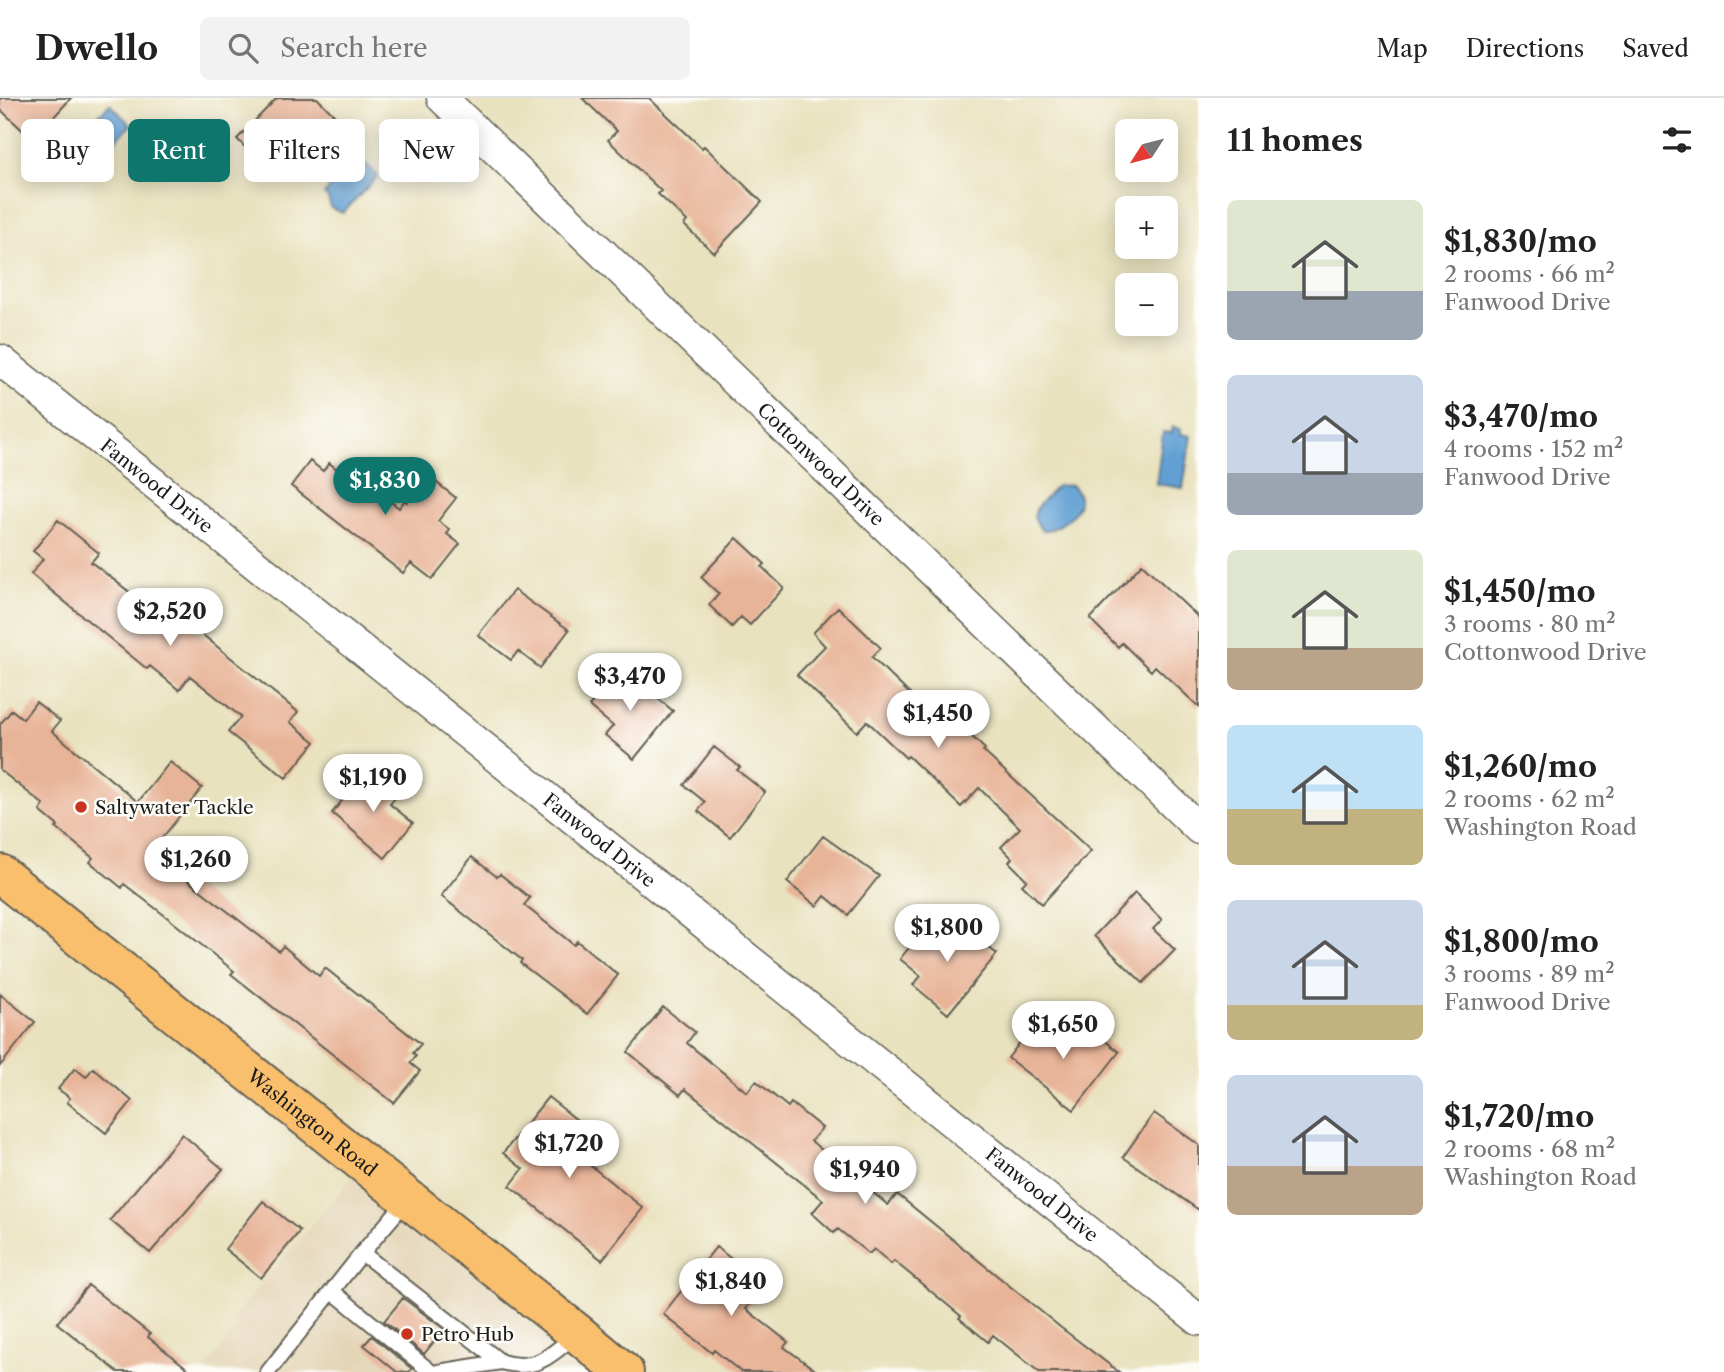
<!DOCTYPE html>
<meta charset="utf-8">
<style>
:root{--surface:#fff;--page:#f2f2f2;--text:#222;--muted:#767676;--line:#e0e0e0;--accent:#0f766e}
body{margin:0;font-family:"Libre Caslon Text",serif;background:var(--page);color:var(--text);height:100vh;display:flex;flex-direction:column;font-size:26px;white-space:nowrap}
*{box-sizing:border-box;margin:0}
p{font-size:23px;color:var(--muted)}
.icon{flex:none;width:38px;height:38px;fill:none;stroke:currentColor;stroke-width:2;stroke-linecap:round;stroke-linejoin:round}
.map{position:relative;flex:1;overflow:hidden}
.details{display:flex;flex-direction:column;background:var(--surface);width:525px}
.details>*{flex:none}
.top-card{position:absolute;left:21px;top:21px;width:665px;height:63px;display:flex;gap:14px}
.needle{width:46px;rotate:234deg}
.controls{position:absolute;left:1115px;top:21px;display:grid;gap:14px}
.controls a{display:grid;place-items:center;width:63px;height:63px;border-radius:10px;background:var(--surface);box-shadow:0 4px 18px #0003;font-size:35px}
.price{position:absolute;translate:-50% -60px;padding:0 16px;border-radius:24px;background:#fff;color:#222;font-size:23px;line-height:46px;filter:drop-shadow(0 2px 4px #0008)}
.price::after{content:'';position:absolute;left:50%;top:42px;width:21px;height:16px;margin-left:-10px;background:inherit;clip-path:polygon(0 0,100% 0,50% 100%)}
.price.on{background:var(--accent);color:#fff}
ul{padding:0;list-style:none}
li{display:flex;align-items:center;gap:21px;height:175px;padding:0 28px}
li span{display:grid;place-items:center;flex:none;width:196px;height:140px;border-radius:10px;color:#555}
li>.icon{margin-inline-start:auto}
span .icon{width:84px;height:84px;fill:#fffc;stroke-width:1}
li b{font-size:30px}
h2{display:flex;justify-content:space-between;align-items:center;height:84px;padding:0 28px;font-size:30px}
.pill{padding:0 24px;border-radius:10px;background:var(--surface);box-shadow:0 4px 18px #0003;font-size:24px;line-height:63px}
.pill.on{background:var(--accent);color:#fff}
header{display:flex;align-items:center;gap:42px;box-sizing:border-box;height:98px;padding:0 35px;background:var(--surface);border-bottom:2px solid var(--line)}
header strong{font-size:33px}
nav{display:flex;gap:38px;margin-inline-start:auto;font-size:24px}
.search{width:490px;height:63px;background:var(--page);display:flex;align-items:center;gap:18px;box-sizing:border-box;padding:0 24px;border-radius:10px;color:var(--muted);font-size:26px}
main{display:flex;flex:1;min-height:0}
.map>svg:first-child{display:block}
.built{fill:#e4d5b7}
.water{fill:#62a0d4;stroke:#3f5e78;stroke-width:2}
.building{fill:#e8b498}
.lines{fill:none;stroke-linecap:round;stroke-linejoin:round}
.service-casing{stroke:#646155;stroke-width:18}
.minor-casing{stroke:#646155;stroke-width:33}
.primary-casing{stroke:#646155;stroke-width:42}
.service{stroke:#fff;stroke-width:14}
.minor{stroke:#fff;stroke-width:30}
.primary{stroke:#f9bf6d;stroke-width:38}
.poi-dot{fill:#c8321e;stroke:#fdfcf7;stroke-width:2.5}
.labels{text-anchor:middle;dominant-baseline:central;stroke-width:5;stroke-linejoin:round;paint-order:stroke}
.street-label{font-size:19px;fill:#1c1c1c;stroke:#fdfcf7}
.poi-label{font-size:19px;fill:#1c1c1c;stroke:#fdfcf7;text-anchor:start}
</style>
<header>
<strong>Dwello</strong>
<div class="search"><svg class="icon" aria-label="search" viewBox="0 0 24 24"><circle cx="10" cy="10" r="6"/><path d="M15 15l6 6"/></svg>Search here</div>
<nav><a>Map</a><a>Directions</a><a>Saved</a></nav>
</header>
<main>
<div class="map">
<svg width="1199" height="1274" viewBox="0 0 1199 1274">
<rect width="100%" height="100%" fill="#fdfcf7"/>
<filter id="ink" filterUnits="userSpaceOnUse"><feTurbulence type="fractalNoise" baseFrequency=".0143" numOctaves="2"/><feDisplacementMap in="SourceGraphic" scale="14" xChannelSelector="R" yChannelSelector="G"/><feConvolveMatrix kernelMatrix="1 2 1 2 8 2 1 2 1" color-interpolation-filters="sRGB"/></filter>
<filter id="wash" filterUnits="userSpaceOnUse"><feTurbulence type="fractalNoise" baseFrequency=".00686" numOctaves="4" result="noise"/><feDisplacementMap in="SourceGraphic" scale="28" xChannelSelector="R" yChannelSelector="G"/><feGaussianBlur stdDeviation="1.57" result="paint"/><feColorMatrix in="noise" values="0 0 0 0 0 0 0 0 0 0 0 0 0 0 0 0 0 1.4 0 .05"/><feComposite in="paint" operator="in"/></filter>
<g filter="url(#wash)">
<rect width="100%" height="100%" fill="#e9e2bf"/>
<path class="built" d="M364,1065l246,209h-407l34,-44 -7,-7z"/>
<path class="water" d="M110,6l21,21 -41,41 -21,-21z
M360,60l18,18 -35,37 -12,-5 -3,-10 -4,-4z
M1173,329l8,2v5l10,2 -8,52 -27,-4 7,-52 9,1z
M1071,387c4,4 9,9 8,15 0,15 -24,32 -38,30l-7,-13 3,-10 20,-21z"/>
<g id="blocks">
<path class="building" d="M0,0h71l-38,42 -33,-31z
M277,0h40l41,41 -37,39 -33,-32 -22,22 -29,-29z
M582,0h67l53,50 2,-2 58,56 -48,51 -30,-28 3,-4 -29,-27 3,-3 -53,-51 9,-9z
M310,363l13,10 6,-8 13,10 4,-6 53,41 6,-8 2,2 21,-26 28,22 -18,23 12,9 -3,4 13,10 -28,35 -21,-16 -8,10 -112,-87z
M58,422l41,33 -8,9 85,66 7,-9 115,93 -8,10 25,20 -29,36 -58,-46 13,-15 -51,-41 -11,14 -29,-24 -3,3 -116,-95 12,-15 -10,-8z
M737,440l28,26 -3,3 22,21 -34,37 -9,-8 -9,10 -23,-22 10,-11 -18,-17z
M1142,466l57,54v89l-44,-41 -4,5 -29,-28 -4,4 -28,-28z
M514,492l55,40 -29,38 -22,-17 -7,9 -33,-25z
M838,509l43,41 -9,9 19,19 49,47 8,-9 37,35 -2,2 108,100 -49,53 -20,-19 5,-5 -18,-18 3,-4 -11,-11 19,-19 -41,-40 -18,19 -53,-51 -2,2 -39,-37 -10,11 -60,-57 28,-29 -12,-13z
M618,573l12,9 2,-3 41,34 -39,48 -29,-24 8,-9 -24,-20z
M36,604l24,19 -8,10 86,71 32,-40 32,26 -51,64 128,99 4,-5 36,30 6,-8 96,76 -8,9 3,3 -6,7 10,8 -26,32 -163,-129 3,-3 -66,-53 -44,-34 -2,4 -32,-26 3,-4 -37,-30 2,-2 -18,-15 4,-6 -44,-35v-46l12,-14 11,9z
M714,649l26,20 -3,3 28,22 -35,45 -32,-26 7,-9 -21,-17z
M367,672l31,24 -8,10 23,19 -28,35 -53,-45z
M823,738l56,40 -31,39 -23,-19 -8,10 -30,-24z
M472,759l25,20 3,-3 30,24 -6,7 50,40 3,-4 41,34 -31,39 -67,-51 2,-3 -81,-64z
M1135,795l27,27 -9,9 22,21 -32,33 -49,-47z
M932,821l25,20 8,-10 32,25 -49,60 -35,-29 8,-9 -21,-17z
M0,896l35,28 -35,44z
M663,909l32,25 -8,11 60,49 9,-11 32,26 3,-4 31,25 -11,13 77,64 9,-11 163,133 59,45h-80l-46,-37 -5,7 -29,-24 2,-2 -67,-55 -3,3 -17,-15 -5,5 -31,-25 -4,4 -22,-20 11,-13 -138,-111 -5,6 -52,-43z
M1041,917l35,29 13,-16 30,24 -45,58 -66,-52z
M75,970l11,9 7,-9 39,33 -26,32 -39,-31 3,-4 -12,-9z
M548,999l49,39 -17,21 63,51 -41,52 -92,-74 13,-17 -20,-16z
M1154,1015l45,32v65l-76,-53z
M182,1036l41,35 -73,84 -40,-33z
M263,1103l37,30 -39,47 -36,-29z
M716,1149l49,38 -19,24 42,33 -4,5 34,25h-77l-27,-22 -2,3 -49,-39z
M88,1187l62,49 -2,3 44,35h-74l-61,-49z
M403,1200l41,31 -20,25 -40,-33z
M372,1238l40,33 -3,3h-12l-33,-27z"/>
</g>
</g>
<g filter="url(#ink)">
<use href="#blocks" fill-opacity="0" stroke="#646155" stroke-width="2"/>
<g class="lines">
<defs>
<path id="service" d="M362,1155l139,109c35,10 49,-6 74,-27
M332,1193l99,81
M268,1274l94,-119 45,-53
M438,1274l63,-10"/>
<g id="minor">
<path id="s1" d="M442,0l757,731"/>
<path id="s2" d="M0,262l1199,960"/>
</g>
<g id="primary">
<path id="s3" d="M0,776l577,459 47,39"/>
</g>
</defs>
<use href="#service" class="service-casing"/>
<use href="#minor" class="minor-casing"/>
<use href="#primary" class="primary-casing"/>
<use href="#service" class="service"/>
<use href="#minor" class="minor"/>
<use href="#primary" class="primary"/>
</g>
</g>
<g class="poi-dot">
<circle cx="81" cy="709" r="7"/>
<circle cx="407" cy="1236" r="7"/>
</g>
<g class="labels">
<g class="street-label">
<text stroke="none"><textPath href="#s1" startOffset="527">Cottonwood Drive</textPath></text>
<text stroke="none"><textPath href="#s2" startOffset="201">Fanwood Drive</textPath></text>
<text stroke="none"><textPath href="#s2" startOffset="768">Fanwood Drive</textPath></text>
<text stroke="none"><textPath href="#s3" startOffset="399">Washington Road</textPath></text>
<text stroke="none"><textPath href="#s2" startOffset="1335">Fanwood Drive</textPath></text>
</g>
<g class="poi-label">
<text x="95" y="709">Saltywater Tackle</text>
<text x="421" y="1236">Petro Hub</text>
</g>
</g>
</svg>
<div class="controls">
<a><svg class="needle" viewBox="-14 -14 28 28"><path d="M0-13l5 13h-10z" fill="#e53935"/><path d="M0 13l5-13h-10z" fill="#767676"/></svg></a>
<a>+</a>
<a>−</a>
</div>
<b class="price on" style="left:385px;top:419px">$1,830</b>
<b class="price" style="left:170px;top:550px">$2,520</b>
<b class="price" style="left:630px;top:615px">$3,470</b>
<b class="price" style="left:938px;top:652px">$1,450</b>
<b class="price" style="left:373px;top:716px">$1,190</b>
<b class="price" style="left:196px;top:798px">$1,260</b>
<b class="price" style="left:947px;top:866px">$1,800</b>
<b class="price" style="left:1063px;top:963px">$1,650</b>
<b class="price" style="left:569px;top:1082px">$1,720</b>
<b class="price" style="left:865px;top:1108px">$1,940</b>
<b class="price" style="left:731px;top:1220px">$1,840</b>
<div class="top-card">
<a class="pill">Buy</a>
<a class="pill on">Rent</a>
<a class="pill">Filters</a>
<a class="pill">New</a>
</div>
</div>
<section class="details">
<h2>11 homes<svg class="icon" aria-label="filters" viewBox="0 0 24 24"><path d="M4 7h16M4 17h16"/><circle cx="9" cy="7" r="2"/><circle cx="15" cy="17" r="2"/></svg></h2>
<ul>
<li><span style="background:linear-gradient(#dfe7d0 65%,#9aa5b1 0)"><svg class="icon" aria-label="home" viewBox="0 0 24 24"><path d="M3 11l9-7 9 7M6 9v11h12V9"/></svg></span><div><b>$1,830/mo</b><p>2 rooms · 66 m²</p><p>Fanwood Drive</p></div></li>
<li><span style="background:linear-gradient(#c9d6e8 70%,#9aa5b1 0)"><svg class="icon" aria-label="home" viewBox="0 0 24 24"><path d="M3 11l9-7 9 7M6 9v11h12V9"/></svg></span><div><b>$3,470/mo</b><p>4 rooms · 152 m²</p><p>Fanwood Drive</p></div></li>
<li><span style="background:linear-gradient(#dfe7d0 70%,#b9a48a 0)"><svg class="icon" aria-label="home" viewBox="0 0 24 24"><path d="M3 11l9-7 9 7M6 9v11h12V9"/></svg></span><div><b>$1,450/mo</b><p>3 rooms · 80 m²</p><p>Cottonwood Drive</p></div></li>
<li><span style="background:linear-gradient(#bfe0f5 60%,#c2b280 0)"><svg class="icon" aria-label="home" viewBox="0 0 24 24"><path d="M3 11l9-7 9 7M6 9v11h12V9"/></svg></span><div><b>$1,260/mo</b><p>2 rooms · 62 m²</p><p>Washington Road</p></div></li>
<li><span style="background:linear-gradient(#c9d6e8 75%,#c2b280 0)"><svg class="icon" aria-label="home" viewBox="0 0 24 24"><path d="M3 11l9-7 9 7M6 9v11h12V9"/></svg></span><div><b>$1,800/mo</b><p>3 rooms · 89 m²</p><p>Fanwood Drive</p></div></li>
<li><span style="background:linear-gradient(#c9d6e8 65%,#b9a48a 0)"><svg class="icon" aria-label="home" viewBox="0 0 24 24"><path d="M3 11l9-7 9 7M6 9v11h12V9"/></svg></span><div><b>$1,720/mo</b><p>2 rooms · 68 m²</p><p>Washington Road</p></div></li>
</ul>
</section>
</main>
